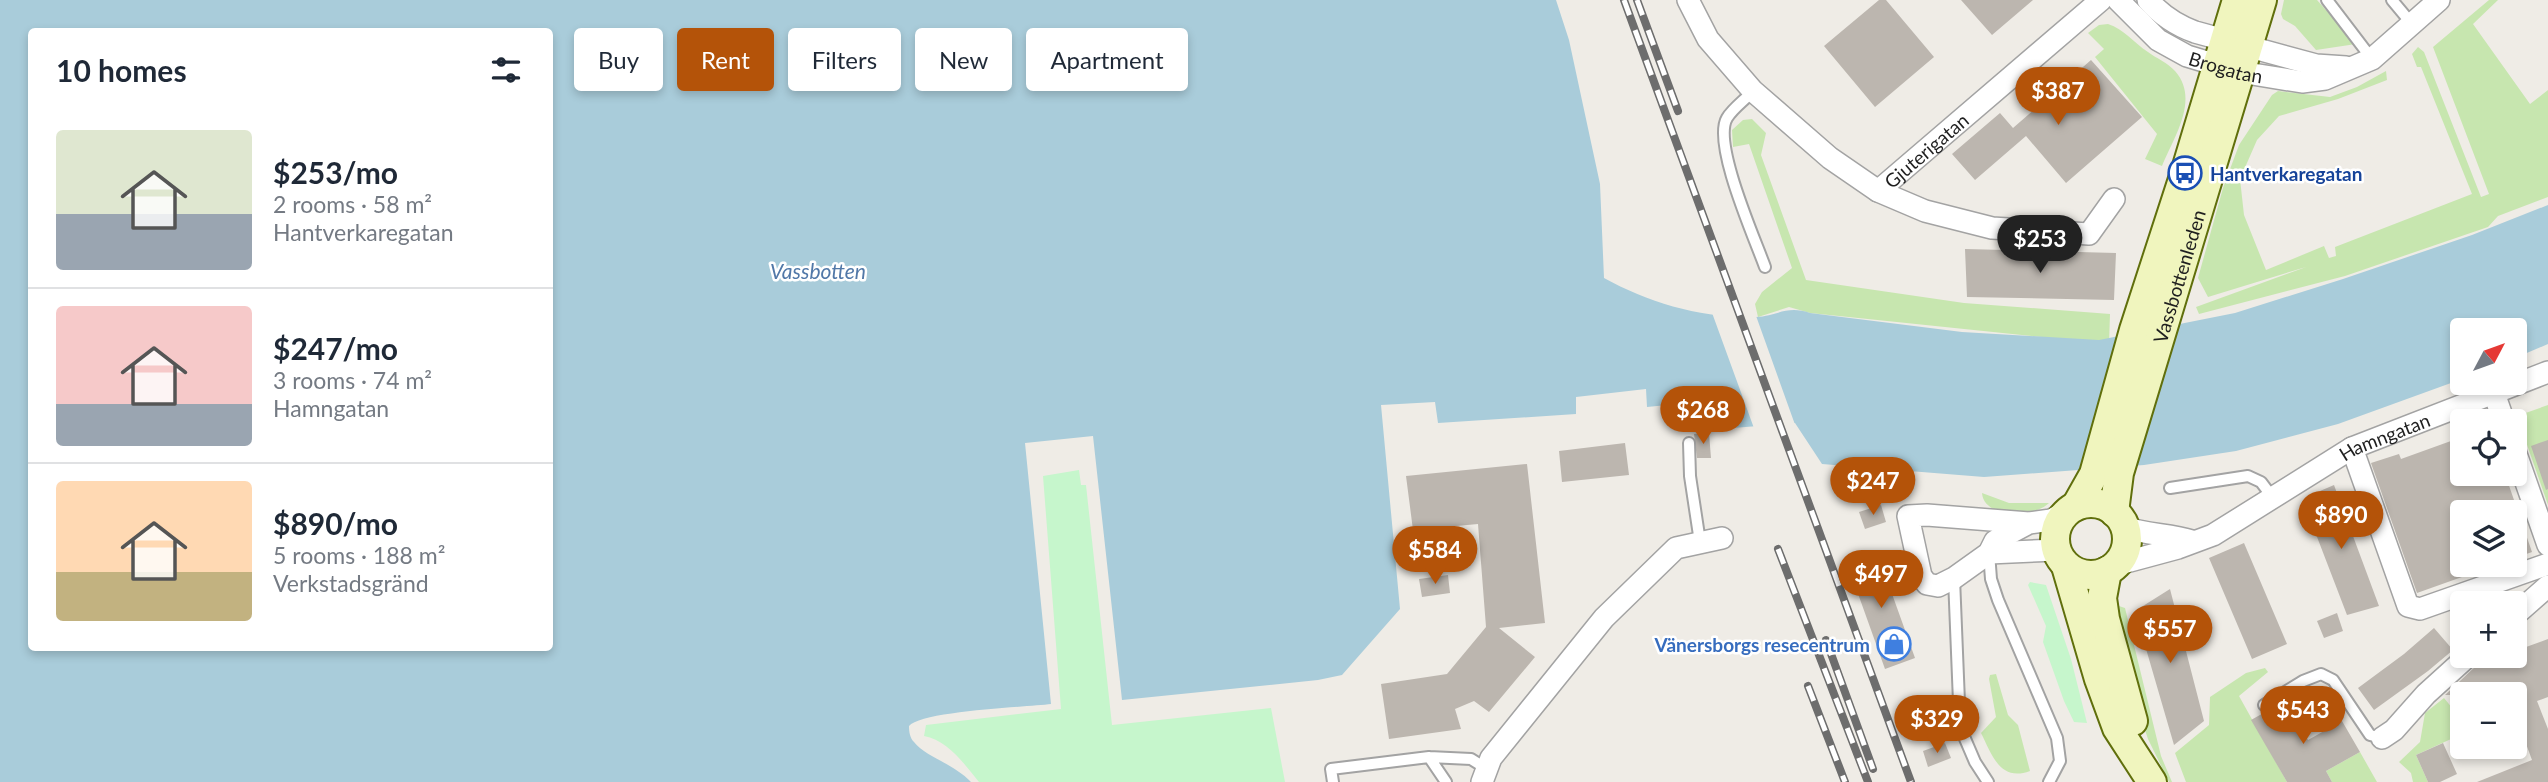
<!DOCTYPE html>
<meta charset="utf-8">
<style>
:root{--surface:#fff;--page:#f2f2f3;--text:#1f2937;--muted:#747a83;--line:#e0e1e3;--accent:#b45309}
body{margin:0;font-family:Lato,sans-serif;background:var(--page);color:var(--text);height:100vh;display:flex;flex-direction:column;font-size:26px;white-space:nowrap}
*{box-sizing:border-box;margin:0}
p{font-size:23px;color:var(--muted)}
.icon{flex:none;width:38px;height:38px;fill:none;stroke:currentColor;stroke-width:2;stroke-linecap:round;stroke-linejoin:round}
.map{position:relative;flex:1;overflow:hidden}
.sheet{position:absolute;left:28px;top:28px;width:525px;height:623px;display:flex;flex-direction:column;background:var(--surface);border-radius:7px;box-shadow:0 4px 10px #0003}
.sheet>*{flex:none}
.top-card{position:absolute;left:574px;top:28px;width:665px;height:63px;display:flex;gap:14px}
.needle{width:46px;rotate:49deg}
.tools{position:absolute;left:2450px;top:318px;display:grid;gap:14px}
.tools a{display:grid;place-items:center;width:77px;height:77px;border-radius:7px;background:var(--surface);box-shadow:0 4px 10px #0003;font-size:35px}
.price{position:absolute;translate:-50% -60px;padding:0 16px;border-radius:24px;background:var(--accent);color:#fff;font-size:23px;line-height:46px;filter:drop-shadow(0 2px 4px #0008)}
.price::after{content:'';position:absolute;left:50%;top:42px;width:21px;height:16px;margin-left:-10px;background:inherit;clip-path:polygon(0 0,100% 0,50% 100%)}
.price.current{background:#222;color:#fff}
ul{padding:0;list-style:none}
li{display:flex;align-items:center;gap:21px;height:175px;padding:0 28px}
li+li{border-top:2px solid var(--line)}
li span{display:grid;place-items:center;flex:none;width:196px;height:140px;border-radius:7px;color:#555}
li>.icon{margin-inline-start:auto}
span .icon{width:84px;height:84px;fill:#fffc;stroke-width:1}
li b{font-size:30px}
h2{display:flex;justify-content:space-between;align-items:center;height:84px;padding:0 28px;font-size:30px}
.chip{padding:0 24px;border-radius:7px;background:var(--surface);box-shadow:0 4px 10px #0003;font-size:24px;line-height:63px}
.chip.current{background:var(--accent);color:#fff}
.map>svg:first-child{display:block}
.grass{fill:#c7e6af}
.park{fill:#c6f6cc}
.water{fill:#a9ccda;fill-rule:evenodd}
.pier{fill:#efece6}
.building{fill:#bcb6af}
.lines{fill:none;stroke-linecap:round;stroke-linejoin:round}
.service-casing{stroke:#a3a3a3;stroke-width:14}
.minor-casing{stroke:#a3a3a3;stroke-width:24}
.secondary-casing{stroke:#606f0c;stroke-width:32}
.service{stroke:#fff;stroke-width:10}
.minor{stroke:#fff;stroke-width:21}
.secondary{stroke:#f0f5be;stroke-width:28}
.rail-casing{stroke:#6d6d6d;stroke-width:8}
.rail{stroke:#fff;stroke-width:5;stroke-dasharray:16;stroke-linecap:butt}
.labels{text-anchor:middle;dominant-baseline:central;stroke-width:5;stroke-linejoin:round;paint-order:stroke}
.street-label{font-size:19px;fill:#1f1f1f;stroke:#fff}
.transit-label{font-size:19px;font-weight:bold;fill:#164399;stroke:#fff;text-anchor:start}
.shop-label{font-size:19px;font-weight:bold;fill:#366cbe;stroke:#fff;text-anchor:end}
.water-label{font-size:21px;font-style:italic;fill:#5178a8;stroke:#fff}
</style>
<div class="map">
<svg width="2548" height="782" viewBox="0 0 2548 782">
<rect width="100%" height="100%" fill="#efece6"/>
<path class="grass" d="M2284,0h33l39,44 -40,6 -21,-24 -12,-7 -2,-5z
M2489,0h9l-25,24 57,80 18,-14v107l-50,19 -10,11 -143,49 -146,38 -3,-7 110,-40 -98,30 -10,-19 25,-90 16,-43 33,-50 6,-4 52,6 27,-10 29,-16 1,9 -49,19 -59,17 -22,24 -17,39 4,36 22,55 58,-24 5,12 7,-2 -1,-9 137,-53 -51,-127h-4l-5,-13 6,-7 6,5 57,145 8,-3 -56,-147z
M2108,24c16,5 26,19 40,28 8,6 20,11 27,19 25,28 -1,66 -13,95l-17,-7 12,-25 -62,-77 9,-8 -16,-16 11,-8z
M1752,119l14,14 -5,22 45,125 158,23 146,11 -1,30 -299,-31 -21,-6 -31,10 -3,-13 7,-12 30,-24 -43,-124 -16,3 -1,-17 11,-10z
M2548,405v100l-31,-89z
M1982,493l27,10h40c-15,15 -65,16 -67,-10z
M2113,604l12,4 36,148 11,26h-3l-21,-43 -26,-77z
M2265,668l3,4 -29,24 48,86h-101l-11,-29 34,-28 1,-28 36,-24z
M1996,674l12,41 10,10 12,46c-30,11 -38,-16 -49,-38l15,-16 -7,-38 1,-4z
M2444,698l18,22v14l-46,21 12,27h-15l-2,-9 -12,-11 21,-20 5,-29z
M2360,752l17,30h-45l-6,-11z"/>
<path class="park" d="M1079,470l2,15h5l26,240 159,-17 14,74h-306c-14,-17 -31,-42 -55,-46l2,-11 135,-16 -18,-233z
M2030,582l16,3 25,74 16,64 -13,-1 -10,-21 -21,-59 3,-16 -18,-41z"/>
<path class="water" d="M0,0h1556l13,40 31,144 4,94c45,25 100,41 152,39 21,-1 31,-12 54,-4l152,19 137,8 136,-27 108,-34 129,-44 76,-30v139l-33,14v-27h-53v48l-124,45 -102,27 -92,14 -160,12 -162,-13 -27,-41 -112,9 -6,-28 -30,3 -1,-18 -70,8v17l-138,9 -3,-21 -54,3 19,204 -58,66 -24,5 -196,20 -29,-264 -68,7 26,261c-25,3 -130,7 -142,22 0,6 1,12 5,16 12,15 40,22 57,40h-971zM32,32h518v616h-518z"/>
<path class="pier" d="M1711,310l44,3 43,120 -5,-6 -38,4z"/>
<path class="building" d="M1879,0h7l48,57 -59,50 -51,-61z
M1961,0h72l-41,35z
M2091,60l51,57 -76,66 -40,-47 -51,44 -23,-26 48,-41 13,15z
M1965,249l151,4 -2,47 -147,-3z
M1709,433l2,25h-14l-3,-24z
M2462,437v37h43l27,78 -17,6v-45h-53v52h27l1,2 -73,26 -46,-130 28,-9 2,5z
M2548,440v49l-2,1 -15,-44z
M1625,443l4,32 -67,7 -3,-31z
M1527,464l18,159 -46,5 36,29 -46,55 -15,-11 -19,8 6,20 -72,10 -8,-55 66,-10 39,-47 -8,-103 -65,6 -7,-54z
M2334,485l45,121 -32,9 -43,-112 9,-9z
M1881,505l5,17 -21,7 -6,-17z
M2244,543l43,101 -35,15 -43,-101z
M1877,552l38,106 -30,11 -38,-106z
M1448,575l2,18 -28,4 -3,-18z
M2170,589l34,132 -30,24 -39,-134z
M2337,613l6,18 -19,7 -7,-17z
M2434,628l19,22 -25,21 -54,39 -16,-22 46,-34z
M2548,639v58l-11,4 11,28v53h-71l55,-22 -17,-46v-19h-70l32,-30 24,-9h14v-5z
M2285,701l23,39 34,-19 18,31 -34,19 6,11h-45l-36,-62z
M1945,743l6,15 -23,9 -5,-16z
M2443,743l14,31 -17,8h-12l-12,-27z"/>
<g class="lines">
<defs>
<path id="service" d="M2327,0l45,59
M2392,0l20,24
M1753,91c-8,9 -20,17 -26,27 -15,25 28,121 38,149
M1689,443l1,33 10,66
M2170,488l78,-12 13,6 12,16
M1989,553l2,26 7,21 59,138 3,23 -11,21
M1954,578l6,149 15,35 13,20
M2264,705l39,-24 18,-7 12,6 37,55 12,3
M1429,757l17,25
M1333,782l-2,-13 98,-12 42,2 16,10"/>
<g id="minor">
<path d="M1688,0l20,39 45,52 77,67 48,33 47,20 67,17 97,6 25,-35"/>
<path id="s1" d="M2118,0l40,40 29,16 53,16 62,10 23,-3 47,-20 67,-59"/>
<path d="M2148,0c13,15 28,25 47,32l121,33 30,2"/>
<path id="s2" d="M1878,191l223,-191"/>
<path d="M2494,393l10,29"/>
<path d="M2352,448l56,158 12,3 128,-45"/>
<path d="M2515,451l33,94"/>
<path d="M2029,523l-102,-8 -19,1 13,60 6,8 11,2 16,-8 35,-25 6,-12 34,-18 22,-3 18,-10"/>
<path d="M2124,527c23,8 45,7 68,14"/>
<path d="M1989,553l67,-3"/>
<path id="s3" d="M2115,565l63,-17 35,-13 139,-87 196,-76"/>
<path d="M2515,615l33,-29"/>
<path d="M2382,738l12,-8 32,-36 42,-38"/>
<path d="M1482,782l9,-24 113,-140 72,-70 46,-10"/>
</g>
<g id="secondary">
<circle cx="2091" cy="539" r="36"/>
<path d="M2076,506l18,-32 40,-144 51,-157 52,-173"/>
<path id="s4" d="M2114,512l5,-39 143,-473"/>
<path d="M2066,566l33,113 18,49 35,54"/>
<path d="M2107,571l-5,27 3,21 28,102"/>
</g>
</defs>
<use href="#service" class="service-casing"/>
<use href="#minor" class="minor-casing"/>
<use href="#secondary" class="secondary-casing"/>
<use href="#service" class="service"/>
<use href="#minor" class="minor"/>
<use href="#secondary" class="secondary"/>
<defs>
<path id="rail" d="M1624,0l287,782
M1637,0l41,111
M1778,549l90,233
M1826,640l47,129
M1808,686l37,96"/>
</defs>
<use href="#rail" class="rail-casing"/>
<use href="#rail" class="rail"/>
</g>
<defs>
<symbol id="bus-ring" viewBox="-11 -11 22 22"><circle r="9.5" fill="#fff" stroke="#1a4fb4" stroke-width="1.5"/><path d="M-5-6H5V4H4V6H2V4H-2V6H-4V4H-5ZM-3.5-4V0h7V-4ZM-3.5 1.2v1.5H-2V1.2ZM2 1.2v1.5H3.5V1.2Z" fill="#1a4fb4"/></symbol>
<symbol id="shop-ring" viewBox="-11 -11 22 22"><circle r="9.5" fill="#fff" stroke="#3f7fe0" stroke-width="1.5"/><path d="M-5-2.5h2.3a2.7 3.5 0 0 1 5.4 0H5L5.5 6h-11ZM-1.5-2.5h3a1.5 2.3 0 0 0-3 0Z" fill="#3f7fe0"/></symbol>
</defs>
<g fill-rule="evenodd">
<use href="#bus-ring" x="2166" y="154" width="38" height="38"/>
<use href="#shop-ring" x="1875" y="625" width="38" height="38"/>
</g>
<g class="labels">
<g class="street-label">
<text stroke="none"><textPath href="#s1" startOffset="130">Brogatan</textPath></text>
<text stroke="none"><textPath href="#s2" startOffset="63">Gjuterigatan</textPath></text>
<text stroke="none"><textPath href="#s4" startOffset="245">Vassbottenleden</textPath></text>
<text stroke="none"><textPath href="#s3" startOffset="301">Hamngatan</textPath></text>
</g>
<g class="transit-label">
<text x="2210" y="173">Hantverkaregatan</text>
</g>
<g class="shop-label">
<text x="1870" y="644">Vänersborgs resecentrum</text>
</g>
<g class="water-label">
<text x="818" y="270">Vassbotten</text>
</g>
</g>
</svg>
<div class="tools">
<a><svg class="needle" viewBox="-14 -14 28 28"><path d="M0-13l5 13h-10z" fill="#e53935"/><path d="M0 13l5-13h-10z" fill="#747a83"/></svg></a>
<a><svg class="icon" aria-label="locate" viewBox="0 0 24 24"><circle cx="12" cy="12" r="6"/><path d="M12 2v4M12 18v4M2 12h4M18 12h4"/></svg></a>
<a><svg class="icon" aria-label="layers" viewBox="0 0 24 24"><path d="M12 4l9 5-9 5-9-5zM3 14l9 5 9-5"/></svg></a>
<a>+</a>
<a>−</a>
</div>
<b class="price" style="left:2058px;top:127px">$387</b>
<b class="price current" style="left:2040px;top:275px">$253</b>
<b class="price" style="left:1703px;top:446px">$268</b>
<b class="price" style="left:1873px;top:517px">$247</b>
<b class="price" style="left:2341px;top:551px">$890</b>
<b class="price" style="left:1435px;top:586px">$584</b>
<b class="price" style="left:1881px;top:610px">$497</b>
<b class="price" style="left:2170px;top:665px">$557</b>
<b class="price" style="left:2303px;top:746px">$543</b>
<b class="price" style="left:1937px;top:755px">$329</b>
<div class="top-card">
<a class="chip">Buy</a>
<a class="chip current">Rent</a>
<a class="chip">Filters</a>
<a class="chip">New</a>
<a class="chip">Apartment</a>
</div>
<section class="sheet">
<h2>10 homes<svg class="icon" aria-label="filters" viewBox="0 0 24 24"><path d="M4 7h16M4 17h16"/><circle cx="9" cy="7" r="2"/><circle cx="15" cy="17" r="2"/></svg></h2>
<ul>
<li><span style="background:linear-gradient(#dfe7d0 60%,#9aa5b1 0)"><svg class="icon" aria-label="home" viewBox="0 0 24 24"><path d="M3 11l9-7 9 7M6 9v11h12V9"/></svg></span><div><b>$253/mo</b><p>2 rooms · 58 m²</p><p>Hantverkaregatan</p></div></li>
<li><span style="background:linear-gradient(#f6c9c9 70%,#9aa5b1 0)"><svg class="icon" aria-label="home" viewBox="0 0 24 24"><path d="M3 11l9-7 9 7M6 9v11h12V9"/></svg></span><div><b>$247/mo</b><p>3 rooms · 74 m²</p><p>Hamngatan</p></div></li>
<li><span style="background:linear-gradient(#ffd9b3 65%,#c2b280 0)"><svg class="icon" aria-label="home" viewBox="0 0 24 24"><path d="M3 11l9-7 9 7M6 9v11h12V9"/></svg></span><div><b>$890/mo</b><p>5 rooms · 188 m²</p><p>Verkstadsgränd</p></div></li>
</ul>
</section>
</div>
